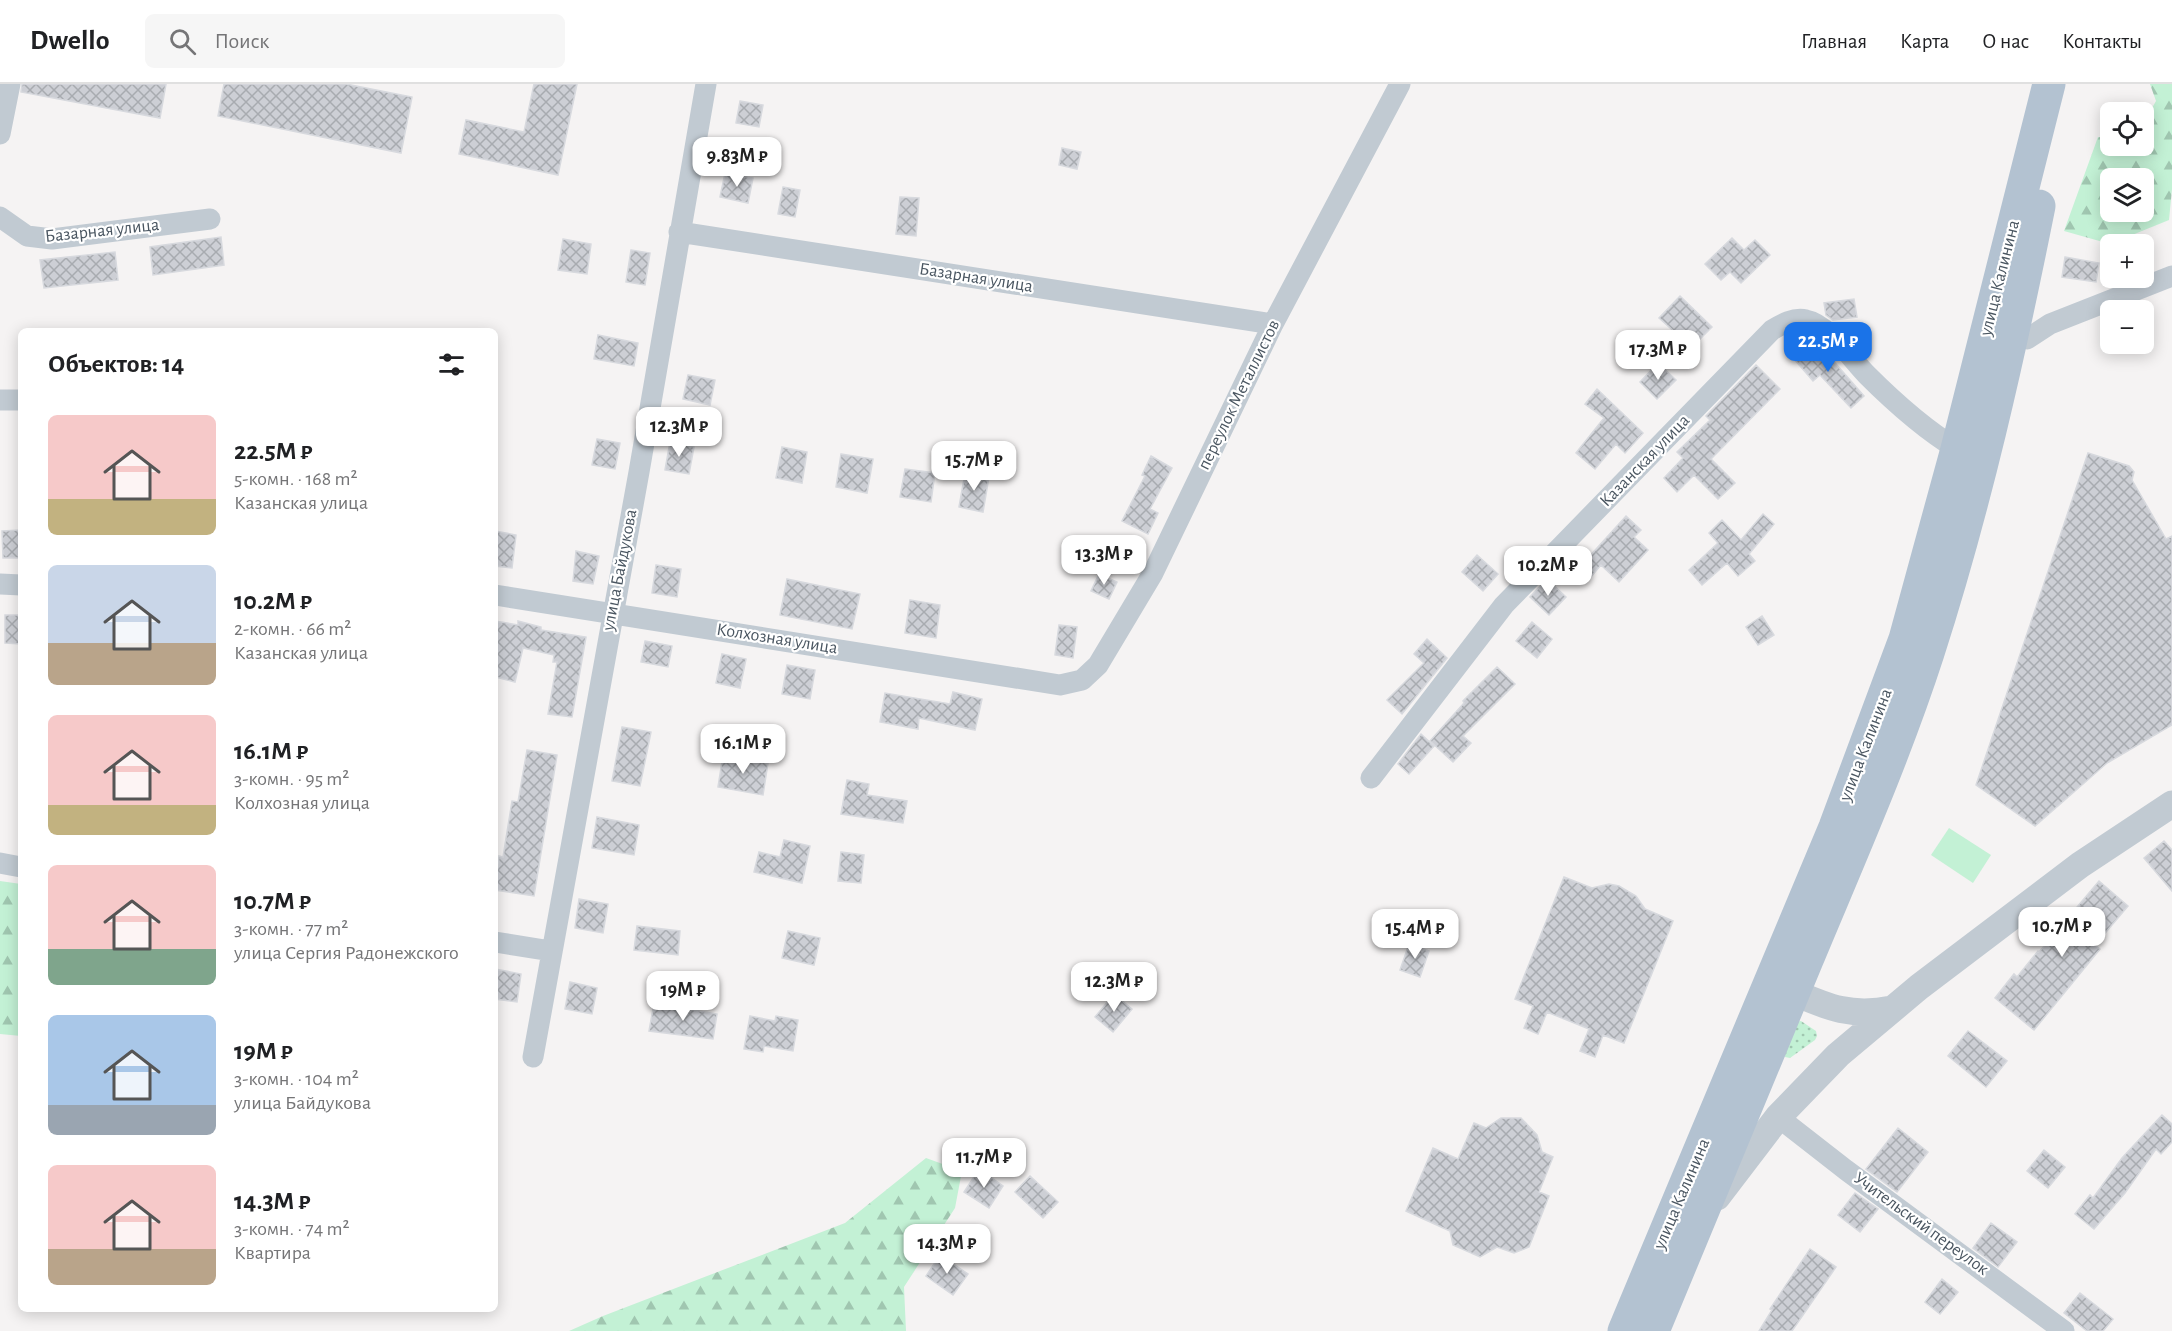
<!DOCTYPE html>
<html lang="ru">
<meta charset="utf-8">
<style>
:root{--surface:#fff;--page:#f6f6f6;--text:#202124;--muted:#757577;--line:#e0e0e0;--accent:#1a73e8}
body{margin:0;font-family:"Alegreya Sans",sans-serif;background:var(--page);color:var(--text);height:100vh;display:flex;flex-direction:column;font-size:22px;white-space:nowrap}
*{box-sizing:border-box;margin:0}
p{font-size:20px;color:var(--muted)}
.icon{flex:none;width:33px;height:33px;fill:none;stroke:currentColor;stroke-width:2;stroke-linecap:round;stroke-linejoin:round}
.map{position:relative;flex:1;overflow:hidden}
.side{position:absolute;left:18px;top:244px;width:480px;height:984px;display:flex;flex-direction:column;background:var(--surface);border-radius:9px;box-shadow:0 3px 15px #0003}
.side>*{flex:none}
.fabs{position:absolute;left:2100px;top:18px;display:grid;gap:12px}
.fabs a{display:grid;place-items:center;width:54px;height:54px;border-radius:9px;background:var(--surface);box-shadow:0 3px 15px #0003;font-size:30px}
.price{position:absolute;translate:-50% -51px;padding:0 14px;border-radius:12px;background:#fff;color:#222;font-size:20px;line-height:39px;filter:drop-shadow(0 2px 3px #0008)}
.price::after{content:'';position:absolute;left:50%;top:36px;width:18px;height:14px;margin-left:-9px;background:inherit;clip-path:polygon(0 0,100% 0,50% 100%)}
.price.active{background:var(--accent);color:#fff}
ul{padding:0;list-style:none}
li{display:flex;align-items:center;gap:18px;height:150px;padding:0 30px}
li span{display:grid;place-items:center;flex:none;width:168px;height:120px;border-radius:9px;color:#555}
li>.icon{margin-inline-start:auto}
span .icon{width:72px;height:72px;fill:#fffc;stroke-width:1}
li b{font-size:26px}
h2{display:flex;justify-content:space-between;align-items:center;height:72px;padding:0 30px;font-size:26px}
header{display:flex;align-items:center;gap:36px;box-sizing:border-box;height:84px;padding:0 30px;background:var(--surface);border-bottom:2px solid var(--line)}
header strong{font-size:28px}
nav{display:flex;gap:33px;margin-inline-start:auto;font-size:21px}
.search{width:420px;height:54px;background:var(--page);display:flex;align-items:center;gap:15px;box-sizing:border-box;padding:0 21px;border-radius:9px;color:var(--muted);font-size:22px}
.map>svg:first-child{display:block}
.grass{fill:url(#grass-dots)}
.forest{fill:url(#forest-firs);fill-rule:evenodd}
.garden{fill:#c3f1d5}
.building{fill:url(#building-cross-hatch);stroke:#d7d9de;stroke-width:1.5}
.lines{fill:none;stroke-linecap:round;stroke-linejoin:round}
.minor{stroke:#c1cad2;stroke-width:21}
.tertiary{stroke:#c1cad2;stroke-width:27}
.primary{stroke:#b3c2d1;stroke-width:33}
.labels{text-anchor:middle;dominant-baseline:central;stroke-width:4.5;stroke-linejoin:round;paint-order:stroke}
.street-label{font-size:18px;fill:#4a5661;stroke:#fff}
</style>
<header>
<strong>Dwello</strong>
<div class="search"><svg class="icon" aria-label="search" viewBox="0 0 24 24"><circle cx="10" cy="10" r="6"/><path d="M15 15l6 6"/></svg>Поиск</div>
<nav><a>Главная</a><a>Карта</a><a>О нас</a><a>Контакты</a></nav>
</header>
<div class="map">
<svg width="2172" height="1247" viewBox="0 0 2172 1247">
<defs>
<pattern id="grass-dots" width="8" height="8" patternUnits="userSpaceOnUse" patternTransform="scale(1.5)"><rect width="8" height="8" fill="#c3f1d5"/><path d="M2 2h.1M6 6h.1" fill="none" stroke="#a0c6b0" stroke-width="1.8" stroke-linecap="round"/></pattern>
<pattern id="forest-firs" width="22" height="20" patternUnits="userSpaceOnUse" patternTransform="scale(1.5)"><rect width="22" height="20" fill="#c3f1d5"/><path d="M5 1l3.5 6h-7zM16 11l3.5 6h-7z" fill="#a0c6b0"/></pattern>
<pattern id="building-cross-hatch" width="8" height="8" patternUnits="userSpaceOnUse" patternTransform="scale(1.5)"><rect width="8" height="8" fill="#cdcfd5"/><path d="M0 0l8 8M0 8l8-8" fill="none" stroke="#a8abb0"/></pattern>
</defs>
<rect width="100%" height="100%" fill="#f5f3f3"/>
<path class="grass" d="M1801,937l15,10 1,5 -2,4 -25,18 -5,-1 -3,-5 13,-30z"/>
<path class="forest" d="M2150,0h22v105l-3,31 -59,24 -46,-13 34,-94 12,1v8h34v-24l12,-21zM2110,94h34v34h-34z
M0,797l21,3v152l-21,-2z
M926,1074l36,13 -7,37 -51,79 2,44h-337l34,-15 242,-93z"/>
<path class="garden" d="M1949,744l42,27 -18,28 -42,-28z"/>
<path class="building" d="M22,0h144l-6,34 -139,-26z
M224,0h122l66,13 -11,56 -183,-37z
M534,0h43l-19,91 -99,-21 7,-34 58,12z
M740,17l23,4 -4,22 -23,-4z
M1062,64l19,4 -4,17 -18,-4z
M725,89l28,5 -5,25 -28,-6z
M783,103l17,3 -5,27 -17,-3z
M900,113l19,1 -3,38 -20,-2z
M221,153l3,28 -71,10 -3,-28z
M1732,154l12,12 11,-10 15,15 -29,28 -11,-11 -9,8 -16,-16z
M563,155l28,5 -4,30 -29,-4z
M631,166l19,3 -5,32 -19,-3z
M115,168l3,28 -74,8 -4,-28z
M2065,173l34,6 -3,19 -34,-5z
M1680,212l32,31 -15,15 -13,-12 -5,6 -20,-18z
M1854,215l3,18 -24,3 -7,-5 -2,-12z
M598,251l40,8 -4,23 -40,-7z
M1815,256l49,56 -13,12 -31,-33 -7,6 -19,-22z
M1658,279l18,17 -19,19 -17,-17z
M1756,281l24,24 -69,70 24,24 -17,16 -24,-24 -17,17 -13,-14 19,-20 -6,-6 33,-32 -4,-4z
M688,291l27,5 -5,25 -27,-6z
M1597,305l46,44 -18,20 -9,-9 -21,25 -19,-16 28,-35 -19,-14z
M597,355l23,4 -5,26 -23,-4z
M670,358l24,5 -5,27 -24,-4z
M782,363l25,5 -5,31 -26,-5z
M2088,369l41,13 5,6 -2,8 34,59 6,-3v189l-65,38 -72,63 -59,-41z
M841,370l32,5 -6,34 -31,-6z
M1151,372l21,12 -22,41 8,4 -10,21 -26,-13 23,-45 -3,-1z
M905,385l30,4 -4,29 -31,-5z
M965,389l24,4 -6,35 -24,-5z
M1763,430l11,10 -25,30 6,7 -17,15 -11,-13 -25,22 -13,-15 29,-27 -9,-10 13,-13 19,20z
M1626,432l15,14 -7,7 14,13 -29,32 -18,-17 -11,13 -12,-9z
M21,446v28h-18l-1,-27z
M495,447l21,4 -4,33 -17,-2z
M576,467l23,5 -6,28 -20,-3z
M1477,471l21,19 -15,17 -21,-19z
M656,481l25,4 -4,28 -25,-4z
M1099,490l18,8 -8,17 -18,-8z
M787,495l73,15 -8,35 -72,-14z
M1547,495l19,18 -17,18 -19,-18z
M910,516l30,5 -4,33 -31,-5z
M5,531h16v29l-16,-1z
M1762,532l12,19 -16,10 -12,-18z
M495,537l23,4v-4l23,6v3l45,7 -14,80 -24,-3 9,-52h-4l1,-7 -31,-7 -8,34 -20,-5z
M1532,538l20,17 -15,19 -21,-17z
M1059,541l18,2 -4,31 -18,-3z
M1427,555l20,19 -45,56 -15,-14 37,-37 -10,-9z
M645,557l27,5 -4,21 -27,-5z
M722,570l24,5 -6,29 -24,-5z
M787,581l28,5 -5,29 -28,-5z
M1497,583l18,17 -52,52 8,7 -18,19 -23,-21 34,-38 -1,-2z
M953,608l29,7 -7,31 -56,-12 -1,11 -38,-7 5,-29 65,11z
M622,643l29,5 -11,54 -28,-5z
M1421,650l13,12 -25,28 -11,-10z
M527,666l30,5 -23,141 -39,-6 4,-34 4,1 9,-56 6,1z
M723,671l45,8 -5,32 -45,-8z
M847,696l22,4 -2,11 40,6 -4,22 -62,-9z
M597,733l42,8 -5,30 -42,-7z
M784,756l26,6 -8,37 -48,-11 5,-20 21,5z
M2164,757l8,9v41l-28,-33z
M841,768l23,3 -3,28 -23,-2z
M1564,793l28,11 17,-4 10,2 17,10 9,13 28,12 -49,122 -21,-8 -8,22 -15,-6 9,-22 -42,-17 -9,22 -14,-6 9,-22 -18,-7z
M2099,797l29,25 -33,39 5,4 -66,81 -39,-32 19,-24 3,3 21,-26 1,1z
M579,815l29,5 -5,29 -28,-5z
M637,842l43,5 -2,24 -44,-5z
M788,847l32,7 -6,27 -32,-7z
M1409,860l20,7 -9,26 -20,-7z
M495,885l26,5 -4,28 -22,-3z
M570,898l27,6 -5,26 -27,-5z
M1114,910l18,15 -19,23 -18,-15z
M654,919l63,11 -4,25 -64,-8z
M750,932l25,5 1,-5 22,4 -5,31 -29,-5 -1,6 -19,-3z
M1968,947l39,30 -21,26 -38,-31z
M2162,1031l10,9v18l-11,12 -5,-5 -31,44 -31,36 -19,-15 15,-19 3,3 29,-40z
M1501,1034h20l16,17 5,17 11,5 -14,35 10,4 -20,51 -15,6 -17,-6 -17,10 -27,-12 -3,-14 -44,-20 27,-63 25,11 16,-36 12,5z
M1898,1044l30,24 -31,40 -31,-23z
M2044,1066l21,17 -17,21 -21,-17z
M979,1085l24,17 -14,22 -25,-16z
M1030,1092l28,26 -15,16 -28,-26z
M1855,1109l23,16 -18,23 -22,-17z
M1991,1139l26,19 -19,25 -25,-19z
M1810,1165l26,18 -44,64h-33l13,-21 -2,-1z
M940,1171l28,19 -15,21 -27,-19z
M1942,1195l16,13 -18,22 -15,-12z
M2080,1209l33,26 -10,12h-16l-23,-18z"/>
<g class="lines">
<path class="minor" d="M0,50l10,-50
M0,133l27,19 25,3 158,-20
M679,148l594,92
M2013,251l14,4 23,-15 122,-48
M0,316h21
M0,500l21,1
M495,511l565,90 22,-5 16,-15 55,-92 120,-249 127,-240
M1371,694l133,-173 268,-275c10,-6 22,-13 34,-10 22,4 46,40 61,55 28,28 57,54 90,74
M0,779l21,4
M495,858l56,9
M533,973l106,-585 67,-388
M1778,1033l68,53 218,161"/>
<path class="tertiary" d="M1793,908c36,16 59,25 99,17
M1717,1113l61,-80 60,-62 81,-68 161,-122 92,-61"/>
<path class="primary" d="M1624,1247l211,-504 70,-188 52,-190 92,-365
M1653,1247c52,-124 102,-248 154,-371 42,-101 87,-202 121,-307 47,-146 81,-297 111,-447"/>
</g>
<g class="labels">
<g class="street-label">
<text transform="translate(102 147) rotate(-6)">Базарная улица</text>
<text transform="translate(976 194) rotate(9)">Базарная улица</text>
<text transform="translate(2000 194) rotate(-76)">улица Калинина</text>
<text transform="translate(1239 311) rotate(-64)">переулок Металлистов</text>
<text transform="translate(1645 377) rotate(-46)">Казанская улица</text>
<text transform="translate(620 486) rotate(-79)">улица Байдукова</text>
<text transform="translate(777 555) rotate(9)">Колхозная улица</text>
<text transform="translate(1866 661) rotate(-69)">улица Калинина</text>
<text transform="translate(1682 1110) rotate(-67)">улица Калинина</text>
<text transform="translate(1921 1140) rotate(36)">Учительский переулок</text>
</g>
</g>
</svg>
<div class="fabs">
<a><svg class="icon" aria-label="locate" viewBox="0 0 24 24"><circle cx="12" cy="12" r="6"/><path d="M12 2v4M12 18v4M2 12h4M18 12h4"/></svg></a>
<a><svg class="icon" aria-label="layers" viewBox="0 0 24 24"><path d="M12 4l9 5-9 5-9-5zM3 14l9 5 9-5"/></svg></a>
<a>+</a>
<a>−</a>
</div>
<b class="price" style="left:737px;top:104px">9.83M ₽</b>
<b class="price active" style="left:1828px;top:289px">22.5M ₽</b>
<b class="price" style="left:1658px;top:297px">17.3M ₽</b>
<b class="price" style="left:679px;top:374px">12.3M ₽</b>
<b class="price" style="left:974px;top:408px">15.7M ₽</b>
<b class="price" style="left:1104px;top:502px">13.3M ₽</b>
<b class="price" style="left:1548px;top:513px">10.2M ₽</b>
<b class="price" style="left:743px;top:691px">16.1M ₽</b>
<b class="price" style="left:2062px;top:874px">10.7M ₽</b>
<b class="price" style="left:1415px;top:876px">15.4M ₽</b>
<b class="price" style="left:1114px;top:929px">12.3M ₽</b>
<b class="price" style="left:683px;top:938px">19M ₽</b>
<b class="price" style="left:984px;top:1105px">11.7M ₽</b>
<b class="price" style="left:947px;top:1191px">14.3M ₽</b>
<section class="side">
<h2>Объектов: 14<svg class="icon" aria-label="filters" viewBox="0 0 24 24"><path d="M4 7h16M4 17h16"/><circle cx="9" cy="7" r="2"/><circle cx="15" cy="17" r="2"/></svg></h2>
<ul>
<li><span style="background:linear-gradient(#f6c9c9 70%,#c2b280 0)"><svg class="icon" aria-label="home" viewBox="0 0 24 24"><path d="M3 11l9-7 9 7M6 9v11h12V9"/></svg></span><div><b>22.5M ₽</b><p>5-комн. · 168 m²</p><p>Казанская улица</p></div></li>
<li><span style="background:linear-gradient(#c9d6e8 65%,#b9a48a 0)"><svg class="icon" aria-label="home" viewBox="0 0 24 24"><path d="M3 11l9-7 9 7M6 9v11h12V9"/></svg></span><div><b>10.2M ₽</b><p>2-комн. · 66 m²</p><p>Казанская улица</p></div></li>
<li><span style="background:linear-gradient(#f6c9c9 75%,#c2b280 0)"><svg class="icon" aria-label="home" viewBox="0 0 24 24"><path d="M3 11l9-7 9 7M6 9v11h12V9"/></svg></span><div><b>16.1M ₽</b><p>3-комн. · 95 m²</p><p>Колхозная улица</p></div></li>
<li><span style="background:linear-gradient(#f6c9c9 70%,#7fa58c 0)"><svg class="icon" aria-label="home" viewBox="0 0 24 24"><path d="M3 11l9-7 9 7M6 9v11h12V9"/></svg></span><div><b>10.7M ₽</b><p>3-комн. · 77 m²</p><p>улица Сергия Радонежского</p></div></li>
<li><span style="background:linear-gradient(#a9c7e8 75%,#9aa5b1 0)"><svg class="icon" aria-label="home" viewBox="0 0 24 24"><path d="M3 11l9-7 9 7M6 9v11h12V9"/></svg></span><div><b>19M ₽</b><p>3-комн. · 104 m²</p><p>улица Байдукова</p></div></li>
<li><span style="background:linear-gradient(#f6c9c9 70%,#b9a48a 0)"><svg class="icon" aria-label="home" viewBox="0 0 24 24"><path d="M3 11l9-7 9 7M6 9v11h12V9"/></svg></span><div><b>14.3M ₽</b><p>3-комн. · 74 m²</p><p>Квартира</p></div></li>
</ul>
</section>
</div>
